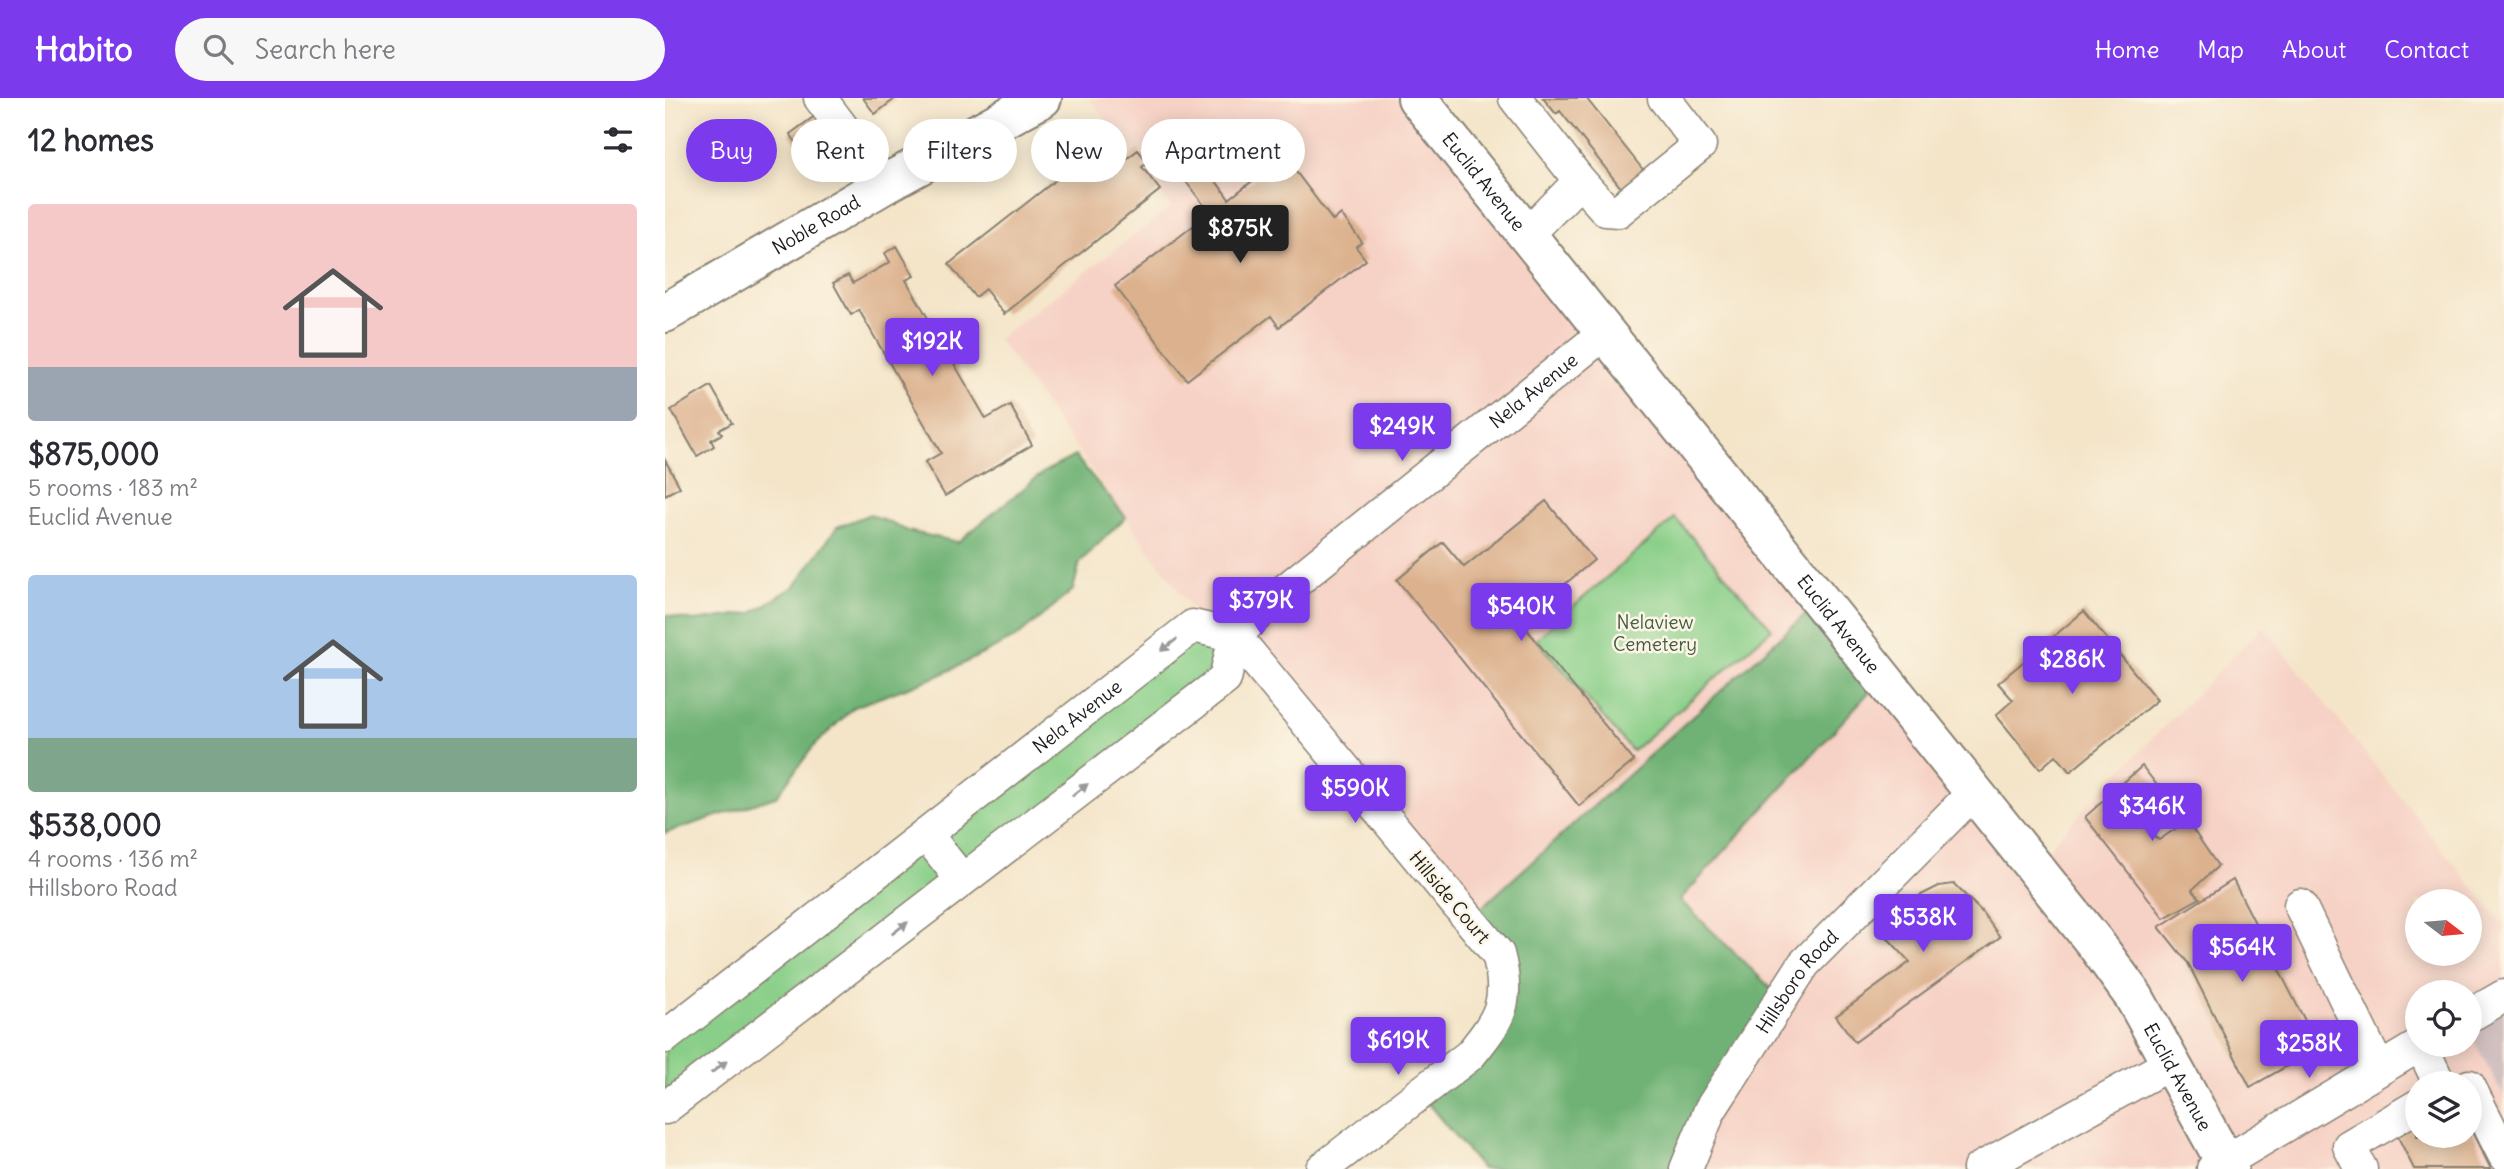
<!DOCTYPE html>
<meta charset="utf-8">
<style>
:root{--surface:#fff;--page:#f7f7f7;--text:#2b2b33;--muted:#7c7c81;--accent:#7c3aed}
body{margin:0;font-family:Delius,sans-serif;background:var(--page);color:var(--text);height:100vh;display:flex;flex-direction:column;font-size:26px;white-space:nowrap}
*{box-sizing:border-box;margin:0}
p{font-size:23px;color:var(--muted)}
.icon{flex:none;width:38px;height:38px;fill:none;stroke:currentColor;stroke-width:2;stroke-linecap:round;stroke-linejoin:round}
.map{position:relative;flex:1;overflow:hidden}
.details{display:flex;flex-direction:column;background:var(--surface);width:665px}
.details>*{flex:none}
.hud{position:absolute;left:21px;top:21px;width:665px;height:63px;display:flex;gap:14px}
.needle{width:46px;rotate:106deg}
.fabs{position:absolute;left:1740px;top:791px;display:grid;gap:14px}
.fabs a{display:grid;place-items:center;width:77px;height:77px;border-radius:50%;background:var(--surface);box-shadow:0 4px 18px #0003;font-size:35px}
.price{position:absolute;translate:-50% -60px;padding:0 16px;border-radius:7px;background:var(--accent);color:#fff;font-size:23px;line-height:46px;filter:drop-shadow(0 2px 4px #0008)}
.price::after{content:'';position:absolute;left:50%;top:42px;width:21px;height:16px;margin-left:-10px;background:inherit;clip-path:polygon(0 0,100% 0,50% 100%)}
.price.selected{background:#222;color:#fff}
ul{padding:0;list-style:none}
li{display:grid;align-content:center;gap:14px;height:371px;padding:0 28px}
li span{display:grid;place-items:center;height:217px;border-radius:7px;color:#555}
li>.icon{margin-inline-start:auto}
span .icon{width:126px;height:126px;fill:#fffc;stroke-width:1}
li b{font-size:30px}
h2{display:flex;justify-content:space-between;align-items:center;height:84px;padding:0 28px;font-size:30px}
.pill{padding:0 24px;border-radius:32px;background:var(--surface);box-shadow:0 4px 18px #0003;font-size:24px;line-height:63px}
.pill.selected{background:var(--accent);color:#fff}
header{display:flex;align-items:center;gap:42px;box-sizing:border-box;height:98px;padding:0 35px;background:var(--accent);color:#fff}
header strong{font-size:33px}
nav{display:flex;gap:38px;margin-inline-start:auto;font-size:24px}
.search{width:490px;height:63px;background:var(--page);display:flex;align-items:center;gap:18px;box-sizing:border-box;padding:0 24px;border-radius:38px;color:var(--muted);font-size:26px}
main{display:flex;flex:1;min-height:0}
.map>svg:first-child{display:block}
.built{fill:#f6d1c5;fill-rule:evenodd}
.industrial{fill:#d1bfbf}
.green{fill:#8acf89;stroke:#537652;stroke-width:2}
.forest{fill:#6fb275;stroke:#466748;stroke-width:2}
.building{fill:#dcb18d}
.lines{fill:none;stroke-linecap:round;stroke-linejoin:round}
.minor-casing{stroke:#888072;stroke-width:35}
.major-casing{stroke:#888072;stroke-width:42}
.minor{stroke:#fff;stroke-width:32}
.major{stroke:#fff;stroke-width:38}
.oneway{fill:#999}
.labels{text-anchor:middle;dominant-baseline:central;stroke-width:5;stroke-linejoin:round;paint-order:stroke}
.street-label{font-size:19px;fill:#1c1c1c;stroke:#fcf5e5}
.park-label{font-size:19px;fill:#425b42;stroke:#fcf5e5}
</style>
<header>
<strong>Habito</strong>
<div class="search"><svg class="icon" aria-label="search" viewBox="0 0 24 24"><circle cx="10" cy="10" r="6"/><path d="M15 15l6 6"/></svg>Search here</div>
<nav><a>Home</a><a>Map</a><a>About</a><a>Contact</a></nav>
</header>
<main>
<section class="details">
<h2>12 homes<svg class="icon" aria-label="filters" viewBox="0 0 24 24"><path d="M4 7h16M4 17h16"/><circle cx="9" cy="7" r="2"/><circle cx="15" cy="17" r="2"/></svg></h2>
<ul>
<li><span style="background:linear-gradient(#f6c9c9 75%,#9aa5b1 0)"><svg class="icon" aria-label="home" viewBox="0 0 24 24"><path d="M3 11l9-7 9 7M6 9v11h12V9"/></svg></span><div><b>$875,000</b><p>5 rooms · 183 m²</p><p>Euclid Avenue</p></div></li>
<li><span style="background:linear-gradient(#a9c7e8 75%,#7fa58c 0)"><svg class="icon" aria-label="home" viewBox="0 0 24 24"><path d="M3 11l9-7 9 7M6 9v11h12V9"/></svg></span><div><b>$538,000</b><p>4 rooms · 136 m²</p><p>Hillsboro Road</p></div></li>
</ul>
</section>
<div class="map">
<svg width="1839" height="1071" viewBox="0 0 1839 1071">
<rect width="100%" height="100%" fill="#fcf5e5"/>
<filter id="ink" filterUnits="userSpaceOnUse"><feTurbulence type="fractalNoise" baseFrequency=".0143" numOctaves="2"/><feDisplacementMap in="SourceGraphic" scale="14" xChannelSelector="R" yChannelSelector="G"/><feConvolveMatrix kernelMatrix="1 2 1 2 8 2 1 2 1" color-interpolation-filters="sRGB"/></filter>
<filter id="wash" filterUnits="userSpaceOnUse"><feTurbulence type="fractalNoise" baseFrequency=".00686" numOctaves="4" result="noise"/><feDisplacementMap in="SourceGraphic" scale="28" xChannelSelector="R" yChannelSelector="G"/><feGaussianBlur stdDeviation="1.57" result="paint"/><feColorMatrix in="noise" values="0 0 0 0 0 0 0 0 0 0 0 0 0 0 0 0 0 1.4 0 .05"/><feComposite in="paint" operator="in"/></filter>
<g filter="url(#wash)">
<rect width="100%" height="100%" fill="#f4e5c9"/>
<path class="built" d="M424,0h328l403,503 -351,318 -263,-290 -208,-290 173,-132z
M1598,528l241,300v70l-35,20v-24h-52v53h52v-13l35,64v73h-818l-6,-268 202,-223 150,188 64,-70zM1752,803h52v53h-52zM1752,985h52v53h-52z"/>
<path class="industrial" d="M1839,898v100l-35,-64v-16z"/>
<path class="green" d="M1010,420l97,111 -140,122 -96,-112z
M528,528l42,10 -10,43 -560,429v-71z"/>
<path class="forest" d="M410,358l51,61 -46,45 -7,28 -56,47 -79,39 -84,31 -41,40 -37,50 -111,36v-218l29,6 58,-8 43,-27 42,-59 33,-13 38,17 50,11 87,-71z
M1155,503l62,77 -202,222 102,99 -96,170h-204l-62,-75 82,-86 -33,-89z"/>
<g id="blocks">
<path class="building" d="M198,0h33l-21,16z
M878,0h43l58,73 -22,18 -62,-78 -4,3z
M154,15l28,40 -28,20 -29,-39z
M611,47l57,76 8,-7 21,28 -6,5 10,13 -87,67 -8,-11 -84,64 -72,-94 95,-73 -30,-39 20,-15 29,40 49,-38 -8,-11z
M434,48l17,21 22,-17 10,12 -6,5 18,23 -156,124 -19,-25 -10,8 -26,-33z
M232,148l17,30 -8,4 80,139 24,-14 22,40 -87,51 -20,-34 16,-9 -82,-143 -8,5 -18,-32 15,-8 5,8 37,-21 -5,-9z
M46,288l21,37 -13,7 3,4 -11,6 3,6 -17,10 -26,-46z
M0,362l15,27 -15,8z
M881,403l48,59 -74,61 114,140 -55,45 -182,-226 46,-38 21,25z
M1419,513l73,89 -87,72 -14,-17 -16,14 -44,-54 17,-15 -15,-17z
M1477,668l36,46 -27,22 8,6 28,-19 31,45 -26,24 8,8 -36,20 -79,-101z
M1568,782l86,168 -69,39 -62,-124 -29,-36z
M1289,786l27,27 19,26 -145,105 -19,-26 74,-54 -27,-29 36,-37 20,-10z
M1752,1018v20h52v-10l22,43h-77l-21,-42z"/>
</g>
</g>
<g filter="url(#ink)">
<use href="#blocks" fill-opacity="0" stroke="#888072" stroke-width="2"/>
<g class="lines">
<defs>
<g id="minor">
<path d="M155,0l65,86"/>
<path d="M850,0l65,83"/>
<path d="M862,137l53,-54 26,29 12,1 82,-66 -36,-47"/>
<path d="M261,736l36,46"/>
<path d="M1635,807l79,164"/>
<path d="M1804,918l35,-20"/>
<path id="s1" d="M0,939l528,-411 42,10 -10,43 -560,429"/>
<path d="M1756,947l18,38"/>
<path d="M1804,988l35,69"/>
<path id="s2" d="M657,1071l148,-114c30,-37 41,-53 28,-101l-263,-318 33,-32 338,-272"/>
<path id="s3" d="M1021,1071l24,-59 94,-146 169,-171"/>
<path d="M1314,1071l192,-106"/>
<path d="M1548,1071l207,-124"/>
<path d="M1696,1071l-12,-23 68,-40"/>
</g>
<g id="major">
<path id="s4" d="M752,0l678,845 39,54 95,172"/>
<path id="s5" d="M0,215l220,-129 157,-86"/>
</g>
</defs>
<use href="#minor" class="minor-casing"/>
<use href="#major" class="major-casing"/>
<use href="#minor" class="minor"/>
<use href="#major" class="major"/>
</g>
<defs><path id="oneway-solid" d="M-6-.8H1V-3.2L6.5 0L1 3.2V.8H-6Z" transform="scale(1.75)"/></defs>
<g class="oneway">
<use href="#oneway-solid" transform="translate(504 547) rotate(142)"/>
<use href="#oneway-solid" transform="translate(415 692) rotate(-38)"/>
<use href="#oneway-solid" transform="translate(235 830) rotate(-37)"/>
<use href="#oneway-solid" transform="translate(54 969) rotate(-37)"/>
</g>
</g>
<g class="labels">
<g class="street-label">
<text stroke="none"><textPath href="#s4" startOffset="107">Euclid Avenue</textPath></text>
<text stroke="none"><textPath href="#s5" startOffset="175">Noble Road</textPath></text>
<text stroke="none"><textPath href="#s2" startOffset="1097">Nela Avenue</textPath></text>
<text stroke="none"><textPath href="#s4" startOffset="674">Euclid Avenue</textPath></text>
<text stroke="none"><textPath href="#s1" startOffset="522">Nela Avenue</textPath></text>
<text transform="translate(785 799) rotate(50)">Hillside Court</text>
<text stroke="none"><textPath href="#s3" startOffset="219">Hillsboro Road</textPath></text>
<text stroke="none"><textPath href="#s4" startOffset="1241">Euclid Avenue</textPath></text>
</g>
<g class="park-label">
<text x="990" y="524">Nelaview<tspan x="990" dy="22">Cemetery</tspan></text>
</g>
</g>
</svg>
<div class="fabs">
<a><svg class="needle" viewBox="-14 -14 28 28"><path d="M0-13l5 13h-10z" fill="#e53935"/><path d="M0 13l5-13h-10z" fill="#7c7c81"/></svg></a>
<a><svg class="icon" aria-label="locate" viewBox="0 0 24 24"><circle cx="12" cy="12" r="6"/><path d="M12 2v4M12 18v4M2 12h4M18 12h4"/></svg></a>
<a><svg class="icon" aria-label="layers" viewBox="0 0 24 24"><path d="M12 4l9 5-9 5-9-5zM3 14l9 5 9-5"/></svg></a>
</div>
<b class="price selected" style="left:575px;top:167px">$875K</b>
<b class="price" style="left:267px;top:280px">$192K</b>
<b class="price" style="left:737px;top:365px">$249K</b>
<b class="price" style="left:596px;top:539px">$379K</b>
<b class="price" style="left:856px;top:545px">$540K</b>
<b class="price" style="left:1407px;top:598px">$286K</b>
<b class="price" style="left:690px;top:727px">$590K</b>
<b class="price" style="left:1487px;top:745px">$346K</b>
<b class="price" style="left:1258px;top:856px">$538K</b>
<b class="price" style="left:1577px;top:886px">$564K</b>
<b class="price" style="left:733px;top:979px">$619K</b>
<b class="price" style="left:1644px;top:982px">$258K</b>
<div class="hud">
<a class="pill selected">Buy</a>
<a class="pill">Rent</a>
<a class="pill">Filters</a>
<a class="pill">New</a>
<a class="pill">Apartment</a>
</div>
</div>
</main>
